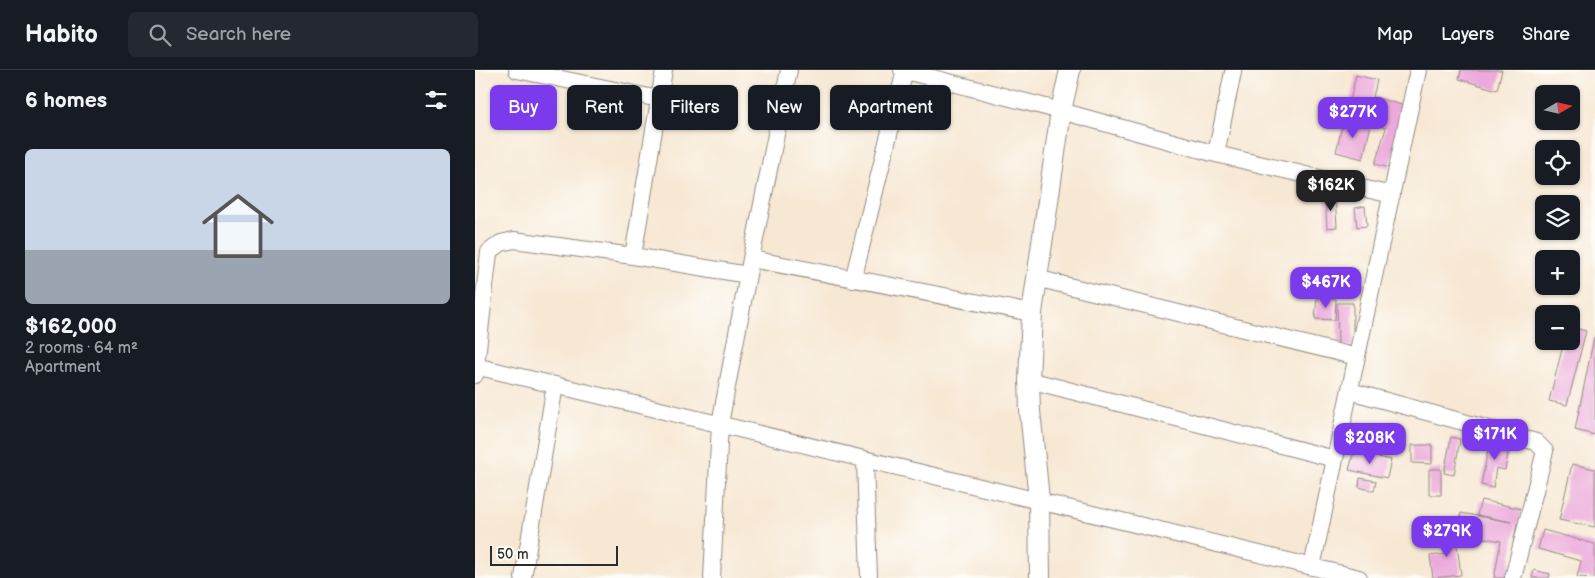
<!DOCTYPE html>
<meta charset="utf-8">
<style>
:root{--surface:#171b24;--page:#242831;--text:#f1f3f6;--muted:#9ea1a6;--line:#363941;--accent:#7c3aed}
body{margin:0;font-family:"Balsamiq Sans",sans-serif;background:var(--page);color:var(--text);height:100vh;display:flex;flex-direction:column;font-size:19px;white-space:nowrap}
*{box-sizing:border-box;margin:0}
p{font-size:16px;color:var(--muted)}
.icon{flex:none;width:28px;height:28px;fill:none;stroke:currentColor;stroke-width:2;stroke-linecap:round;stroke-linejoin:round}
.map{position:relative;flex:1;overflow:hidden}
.panel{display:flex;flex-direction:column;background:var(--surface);width:475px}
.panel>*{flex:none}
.banner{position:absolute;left:15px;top:15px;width:475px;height:45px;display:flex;gap:10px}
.needle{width:32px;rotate:81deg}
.tools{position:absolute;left:1060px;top:15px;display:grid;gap:10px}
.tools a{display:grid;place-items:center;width:45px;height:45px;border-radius:8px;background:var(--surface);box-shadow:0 1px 4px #0004;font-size:25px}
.scale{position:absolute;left:15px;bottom:12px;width:128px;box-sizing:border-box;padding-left:5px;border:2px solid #2b2b2b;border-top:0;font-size:14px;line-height:18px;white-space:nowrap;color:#2b2b2b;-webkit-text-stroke:4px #fdfcf7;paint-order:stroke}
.price{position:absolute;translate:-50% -42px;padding:0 11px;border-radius:10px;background:var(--accent);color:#fff;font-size:16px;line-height:32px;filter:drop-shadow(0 1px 2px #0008)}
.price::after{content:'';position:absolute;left:50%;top:30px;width:15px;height:11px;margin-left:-8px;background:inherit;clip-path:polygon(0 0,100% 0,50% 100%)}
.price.on{background:#222;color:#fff}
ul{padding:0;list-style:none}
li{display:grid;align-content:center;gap:10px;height:265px;padding:0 25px}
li+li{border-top:1px solid var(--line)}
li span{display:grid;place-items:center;height:155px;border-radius:8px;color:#555}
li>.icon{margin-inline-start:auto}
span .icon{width:90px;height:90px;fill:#fffc;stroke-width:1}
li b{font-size:21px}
h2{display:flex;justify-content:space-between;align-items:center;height:60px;padding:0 25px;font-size:21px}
.pill{padding:0 18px;border-radius:8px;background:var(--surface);box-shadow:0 1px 4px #0004;font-size:18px;line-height:45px}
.pill.on{background:var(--accent);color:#fff}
header{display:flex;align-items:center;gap:30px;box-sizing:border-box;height:70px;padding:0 25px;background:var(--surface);border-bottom:1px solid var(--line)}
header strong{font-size:24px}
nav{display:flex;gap:28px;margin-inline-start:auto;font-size:18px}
.search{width:350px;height:45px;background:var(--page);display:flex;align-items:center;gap:12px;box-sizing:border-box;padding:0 18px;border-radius:8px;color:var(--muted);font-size:19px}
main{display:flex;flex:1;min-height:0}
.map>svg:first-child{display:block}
.building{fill:#ecaadc}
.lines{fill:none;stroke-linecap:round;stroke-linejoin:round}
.minor-casing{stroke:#918a80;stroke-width:18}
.tertiary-casing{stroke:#918a80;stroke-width:22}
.minor{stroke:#fff;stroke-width:16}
.tertiary{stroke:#fff;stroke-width:20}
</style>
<header>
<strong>Habito</strong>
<div class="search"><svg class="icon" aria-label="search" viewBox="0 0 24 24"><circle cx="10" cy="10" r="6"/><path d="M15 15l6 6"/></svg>Search here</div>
<nav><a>Map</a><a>Layers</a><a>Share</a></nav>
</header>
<main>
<section class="panel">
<h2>6 homes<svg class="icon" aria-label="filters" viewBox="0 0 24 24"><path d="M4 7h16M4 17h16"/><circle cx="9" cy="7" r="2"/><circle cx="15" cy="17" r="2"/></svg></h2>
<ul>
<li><span style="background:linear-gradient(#c9d6e8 65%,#9aa5b1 0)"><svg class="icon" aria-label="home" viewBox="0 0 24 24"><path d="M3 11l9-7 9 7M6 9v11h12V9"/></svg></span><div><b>$162,000</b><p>2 rooms · 64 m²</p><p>Apartment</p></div></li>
</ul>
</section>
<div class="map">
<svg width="1120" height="508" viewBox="0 0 1120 508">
<rect width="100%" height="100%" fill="#fdfcf7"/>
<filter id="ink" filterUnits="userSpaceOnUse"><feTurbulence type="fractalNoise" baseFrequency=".02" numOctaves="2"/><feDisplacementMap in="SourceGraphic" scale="10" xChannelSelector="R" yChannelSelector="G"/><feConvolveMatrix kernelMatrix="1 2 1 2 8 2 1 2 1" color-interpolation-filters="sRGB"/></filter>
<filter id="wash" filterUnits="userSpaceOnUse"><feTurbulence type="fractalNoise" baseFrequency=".0096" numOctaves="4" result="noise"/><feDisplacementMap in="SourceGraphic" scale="20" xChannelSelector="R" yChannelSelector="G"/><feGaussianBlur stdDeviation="1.12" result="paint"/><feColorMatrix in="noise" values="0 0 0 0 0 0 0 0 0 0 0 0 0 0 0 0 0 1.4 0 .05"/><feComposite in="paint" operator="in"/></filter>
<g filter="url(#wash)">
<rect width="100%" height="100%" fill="#f7e8d4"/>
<g id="blocks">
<path class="building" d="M986,0h41l-5,20 -38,-11z
M881,5l21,5 -6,26 -21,-5z
M900,27l33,10 -19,61 -14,-4 11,-36 -42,-13 3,-11 23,8z
M869,48l27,7 -8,34 -27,-7z
M850,126h10l2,31 -10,1z
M890,136l2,20 -10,1 -2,-19z
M842,227l19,2 -1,21 -20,-1z
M862,233h16v43h-15z
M1096,257l15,4 -19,74 -18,-4 15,-60h7z
M1119,267h1v98l-20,-5z
M976,367l9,2 -6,36 -10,-2z
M1015,369l20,4 -5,27 -9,-2 -3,20 -12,-3z
M937,375h20v19l-20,-1z
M879,381l37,9 -4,18 -38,-8z
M1097,394l23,5v58l-36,-7z
M954,399h12v26h-12z
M885,408l16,3 -2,10 -15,-4z
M1006,430l41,9 -3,14h-2l-10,55h-13l7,-37 -44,-8 4,-20 50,9 -34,-7z
M980,460l6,45 -28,3 -3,-22 15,-2 -3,-22z
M1068,460l52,14v34l-18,-1 4,-16 -43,-12z
M1059,500l16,4 -1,4h-17z"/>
</g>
</g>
<g filter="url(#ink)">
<use href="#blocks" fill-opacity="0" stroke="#918a80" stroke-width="1"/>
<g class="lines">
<defs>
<path id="minor" d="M42,0l142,29
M427,0l159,41 155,43 176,41
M741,84l17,-82
M158,186l31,-186
M276,189l281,54
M561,208l321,79
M378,210l52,-210
M0,296c295,70 590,141 884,212
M0,305l14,-123 12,-9 13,-3 119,16 115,19
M554,310l306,79
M875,321l186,51 9,9 -32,127
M390,390l4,118
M837,497l106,-497
M48,508l32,-193
M237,508l8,-154 31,-165 38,-189"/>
<path id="tertiary" d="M565,508l-1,-79 -9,-88 -1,-31 3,-67 29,-202 9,-41"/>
</defs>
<use href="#minor" class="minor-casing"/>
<use href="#tertiary" class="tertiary-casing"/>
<use href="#minor" class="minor"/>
<use href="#tertiary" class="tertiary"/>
</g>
</g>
</svg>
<div class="tools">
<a><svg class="needle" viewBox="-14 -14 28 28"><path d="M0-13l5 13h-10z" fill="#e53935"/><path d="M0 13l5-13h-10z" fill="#9ea1a6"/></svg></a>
<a><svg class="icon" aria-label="locate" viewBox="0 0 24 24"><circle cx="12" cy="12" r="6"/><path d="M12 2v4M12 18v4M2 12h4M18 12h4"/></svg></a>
<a><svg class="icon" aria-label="layers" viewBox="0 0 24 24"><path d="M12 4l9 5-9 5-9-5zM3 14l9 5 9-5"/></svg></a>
<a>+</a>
<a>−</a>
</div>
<div class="scale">50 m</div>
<b class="price" style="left:878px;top:69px">$277K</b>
<b class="price on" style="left:856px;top:142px">$162K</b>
<b class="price" style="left:851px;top:239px">$467K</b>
<b class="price" style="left:1020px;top:391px">$171K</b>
<b class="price" style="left:895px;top:395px">$208K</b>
<b class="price" style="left:972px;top:488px">$279K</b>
<div class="banner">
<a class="pill on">Buy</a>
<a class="pill">Rent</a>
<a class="pill">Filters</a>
<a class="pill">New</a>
<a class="pill">Apartment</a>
</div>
</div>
</main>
